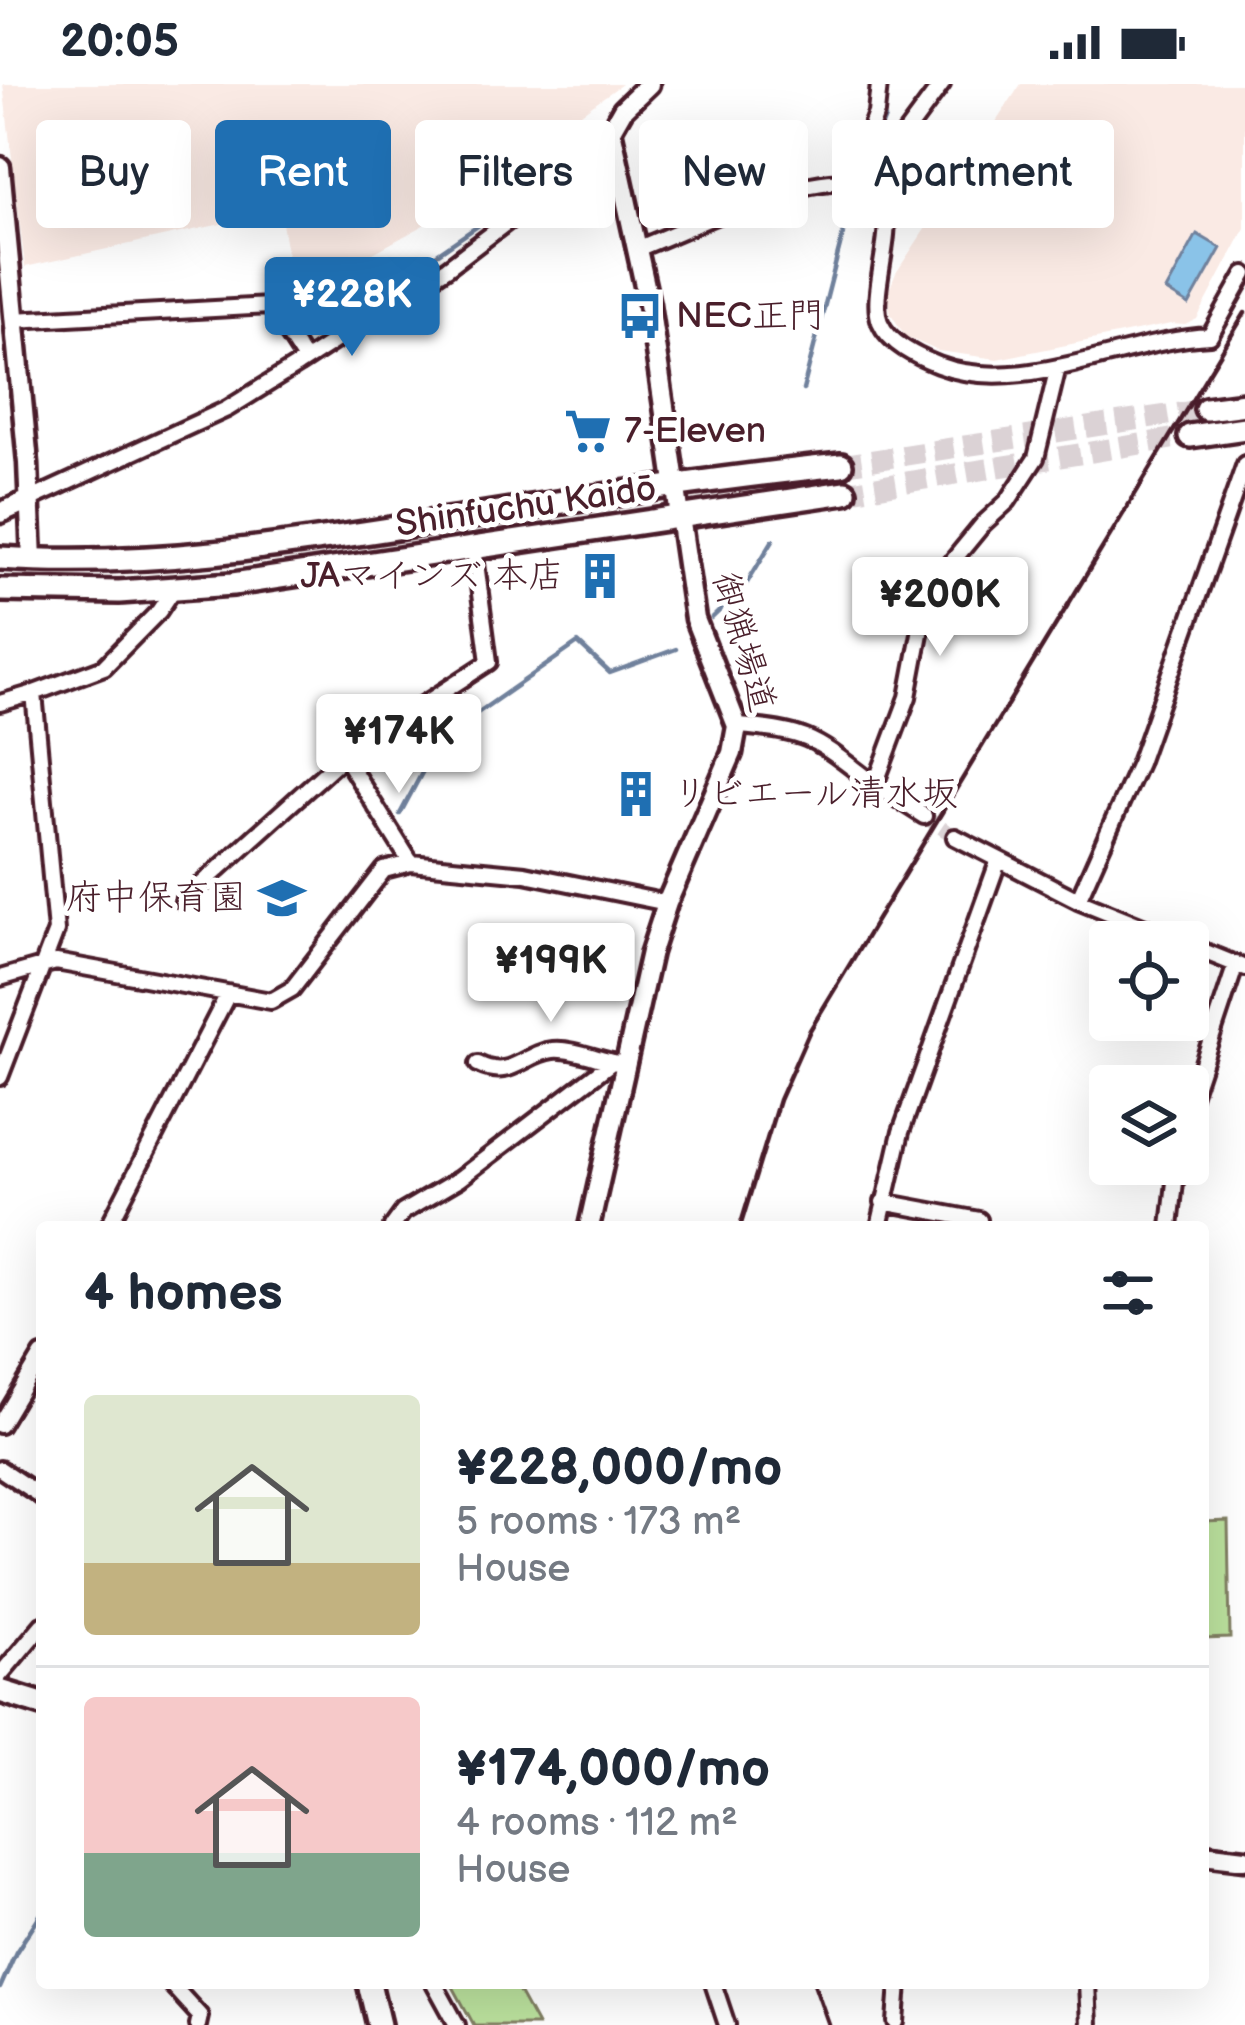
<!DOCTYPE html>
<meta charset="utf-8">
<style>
:root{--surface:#fff;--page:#f6f6f7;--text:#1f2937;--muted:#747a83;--line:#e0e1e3;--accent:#1f6fb2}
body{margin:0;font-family:"Balsamiq Sans","Klee One",sans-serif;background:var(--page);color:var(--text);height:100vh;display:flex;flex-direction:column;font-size:45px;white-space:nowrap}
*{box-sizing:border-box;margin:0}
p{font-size:39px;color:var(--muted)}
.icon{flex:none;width:66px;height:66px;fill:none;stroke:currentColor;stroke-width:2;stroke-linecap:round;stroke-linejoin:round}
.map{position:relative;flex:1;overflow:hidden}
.drawer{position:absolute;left:36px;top:1137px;width:1173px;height:768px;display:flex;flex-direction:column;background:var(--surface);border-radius:12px;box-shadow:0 12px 48px #0002}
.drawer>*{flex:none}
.top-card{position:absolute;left:36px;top:36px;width:1173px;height:108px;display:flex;gap:24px}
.buttons{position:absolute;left:1089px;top:837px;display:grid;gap:24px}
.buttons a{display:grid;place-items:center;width:120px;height:120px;border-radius:12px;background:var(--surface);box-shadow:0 12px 48px #0002;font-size:60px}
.price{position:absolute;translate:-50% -102px;padding:0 27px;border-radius:12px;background:#fff;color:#222;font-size:39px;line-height:78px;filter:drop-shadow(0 3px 6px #0008)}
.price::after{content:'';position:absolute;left:50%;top:72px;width:36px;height:27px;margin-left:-18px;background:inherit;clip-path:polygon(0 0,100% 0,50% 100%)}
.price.on{background:var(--accent);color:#fff}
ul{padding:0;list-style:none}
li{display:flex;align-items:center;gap:36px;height:300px;padding:0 48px}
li+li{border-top:3px solid var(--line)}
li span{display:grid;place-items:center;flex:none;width:336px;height:240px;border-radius:12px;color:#555}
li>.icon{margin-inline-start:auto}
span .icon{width:144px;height:144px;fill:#fffc;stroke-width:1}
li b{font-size:51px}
h2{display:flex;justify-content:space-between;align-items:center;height:144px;padding:0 48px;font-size:51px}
.chip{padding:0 42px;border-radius:12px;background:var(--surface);box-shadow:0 12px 48px #0002;font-size:42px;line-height:108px}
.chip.on{background:var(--accent);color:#fff}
.status{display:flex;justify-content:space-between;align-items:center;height:84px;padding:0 60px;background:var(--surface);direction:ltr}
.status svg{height:33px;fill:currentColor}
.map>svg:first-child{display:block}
.built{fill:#faeae4}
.green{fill:#bbe19d;stroke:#828064;stroke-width:3}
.water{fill:#8ac3e8;stroke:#70819c;stroke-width:3}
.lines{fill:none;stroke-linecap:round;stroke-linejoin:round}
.stream{stroke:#70819c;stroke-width:4.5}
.street-tunnel{stroke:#dbd2d5;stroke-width:14;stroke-dasharray:14 7;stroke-linecap:butt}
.primary-tunnel{stroke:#dbd2d5;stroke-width:21;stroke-dasharray:21 10;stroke-linecap:butt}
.street-casing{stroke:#4a1f2b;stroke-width:22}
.secondary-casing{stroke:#4a1f2b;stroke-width:27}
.primary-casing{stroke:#4a1f2b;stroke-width:30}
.street{stroke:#fff;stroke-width:14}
.secondary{stroke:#fff;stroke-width:18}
.primary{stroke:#fff;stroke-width:21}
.rail{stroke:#4a1f2b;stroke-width:4.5}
.labels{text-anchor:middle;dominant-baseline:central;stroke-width:10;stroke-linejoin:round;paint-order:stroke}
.poi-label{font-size:36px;fill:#4a1f2b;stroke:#fff;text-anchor:start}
.street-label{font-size:36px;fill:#4a1f2b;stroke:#fff}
</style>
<div class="status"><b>20:05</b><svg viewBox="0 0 49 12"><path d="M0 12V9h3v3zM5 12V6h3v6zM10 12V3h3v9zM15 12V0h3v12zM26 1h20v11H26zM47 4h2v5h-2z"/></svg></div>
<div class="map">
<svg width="1245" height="1941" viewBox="0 0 1245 1941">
<rect width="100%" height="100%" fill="#fff"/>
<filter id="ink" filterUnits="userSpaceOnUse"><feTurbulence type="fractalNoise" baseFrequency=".00833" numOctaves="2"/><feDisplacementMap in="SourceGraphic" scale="24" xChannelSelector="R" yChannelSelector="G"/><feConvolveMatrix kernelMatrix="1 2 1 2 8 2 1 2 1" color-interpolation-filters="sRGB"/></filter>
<g filter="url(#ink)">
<path class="built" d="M3,0h619l-203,144 -108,59 -21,-16 -10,-60 -255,56z
M1021,0h224v144l-48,91 -12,6 -14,-1 -174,35 -59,-8 -33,-15 -14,-22 -4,-19 9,-22z"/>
<path class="green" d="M1228,1437l2,117 -27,1v-117z
M451,1899h63l23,42h-63z"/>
<path class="water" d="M1197,150l24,14 -32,57 -23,-14z"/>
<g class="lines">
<path class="stream" d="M863,88l22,-54
M360,223l189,-130
M803,306l49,-191
M712,534l33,-32 28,-46
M400,730l40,-75 138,-96 32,30 66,-24
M0,1904l16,-36 26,-40"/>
<path class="street-tunnel" d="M924,732l31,21"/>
<path class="primary-tunnel" d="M841,381l365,-56
M845,408l345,-56"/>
<defs>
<path id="street" d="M851,96l25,-67 3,-29
M877,107l25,-53 40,-54
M639,164c61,-24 143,-67 210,-67 72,-1 16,103 31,141 9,22 38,35 58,43 84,32 186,-25 272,-29l35,-62
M14,236l256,-14 35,54
M29,416l198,-91 71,-44 149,-97 131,-100 33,-38
M0,619l34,-10
M737,642c75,5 80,15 138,59l33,-88 20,-106 55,-67 25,-23 28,-43 22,-91
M344,672l67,107
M875,701l49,31
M955,753l123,63 104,42
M1078,816l61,-137 106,-299
M183,817l161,-145 145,-94 -15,-114
M1188,861l57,23
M0,894l56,-16 215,39 21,-12 92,-119 27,-7 114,11 142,29
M478,980c33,17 46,-11 75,-14 17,-2 42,8 59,12
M0,993l56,-146 -22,-238 70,-26 55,-56 14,-21
M1188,1024l48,-144
M883,1118l96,18 -2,7
M108,1143l120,-233
M392,1143l11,-15 56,-33 153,-117 15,2
M879,1143l22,-95 97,-270
M1170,1143l7,-63
M0,1341l42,-70
M0,1385l42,28
M0,1591l42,-50
M170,1899l30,33 -2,9
M434,1899l23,42
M713,1899l14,42
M1087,1899l2,42
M896,1938l3,-39"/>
<path id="secondary" d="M0,83l28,296 4,97
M0,429l29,-13
M589,1143l62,-275 16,-49 65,-150 5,-27 -42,-107 -46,-315 -38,-174 12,-21 26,-25
M1203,1770l42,5"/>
<path id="primary" d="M1206,325l39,-5
M1190,352l55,-8
M0,474c148,10 290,-13 435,-36 135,-21 270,-43 406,-57
M0,506l119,2 114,-8 612,-92
M0,1607l42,13
M369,1899l10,42"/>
</defs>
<use href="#street" class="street-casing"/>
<use href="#secondary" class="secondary-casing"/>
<use href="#primary" class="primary-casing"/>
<use href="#street" class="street"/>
<use href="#secondary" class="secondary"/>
<use href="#primary" class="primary"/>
<path class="rail" d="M740,1143l39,-127 31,-70 435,-717
M814,1899l15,42"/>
</g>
</g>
<defs>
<symbol id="bus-bare" viewBox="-9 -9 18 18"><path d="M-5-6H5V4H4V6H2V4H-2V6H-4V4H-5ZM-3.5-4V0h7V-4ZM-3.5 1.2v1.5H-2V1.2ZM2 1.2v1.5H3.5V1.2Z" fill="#1f6fb2" stroke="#fff" stroke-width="2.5" paint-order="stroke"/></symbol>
<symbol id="supermarket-bare" viewBox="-9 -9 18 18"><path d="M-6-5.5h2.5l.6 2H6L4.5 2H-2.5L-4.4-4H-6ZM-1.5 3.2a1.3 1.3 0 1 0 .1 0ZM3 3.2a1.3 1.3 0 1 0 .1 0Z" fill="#1f6fb2" stroke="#fff" stroke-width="2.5" paint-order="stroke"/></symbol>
<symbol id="building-bare" viewBox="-9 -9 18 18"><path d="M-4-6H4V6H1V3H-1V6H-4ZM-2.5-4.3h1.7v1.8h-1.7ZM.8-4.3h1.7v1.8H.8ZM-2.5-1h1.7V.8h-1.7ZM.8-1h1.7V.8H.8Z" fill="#1f6fb2" stroke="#fff" stroke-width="2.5" paint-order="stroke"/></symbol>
<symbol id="school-bare" viewBox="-9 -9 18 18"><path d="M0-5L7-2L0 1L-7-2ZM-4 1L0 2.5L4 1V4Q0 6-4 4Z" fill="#1f6fb2" stroke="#fff" stroke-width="2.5" paint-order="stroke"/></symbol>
</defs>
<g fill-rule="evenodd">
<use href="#bus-bare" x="607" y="199" width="66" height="66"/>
<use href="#supermarket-bare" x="555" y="314" width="66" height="66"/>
<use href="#building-bare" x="567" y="459" width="66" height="66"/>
<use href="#building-bare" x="603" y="677" width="66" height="66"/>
<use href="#school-bare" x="249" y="781" width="66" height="66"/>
</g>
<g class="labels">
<g class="poi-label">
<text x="676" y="232">NEC正門</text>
<text x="624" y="347">7-Eleven</text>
<text x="564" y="492" text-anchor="end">JAマインズ 本店</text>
<text x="672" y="710">リビエール清水坂</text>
<text x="246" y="814" text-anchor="end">府中保育園</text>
</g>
<g class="street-label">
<text transform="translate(526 423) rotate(-8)">Shinfuchu Kaidō</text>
<text transform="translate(743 558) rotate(74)">御猟場道</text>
</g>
</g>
</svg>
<div class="buttons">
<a><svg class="icon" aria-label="locate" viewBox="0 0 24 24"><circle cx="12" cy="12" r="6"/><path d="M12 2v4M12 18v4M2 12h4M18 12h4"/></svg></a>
<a><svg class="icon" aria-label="layers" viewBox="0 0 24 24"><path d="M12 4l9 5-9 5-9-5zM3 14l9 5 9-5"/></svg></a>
</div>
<b class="price on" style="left:352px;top:275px">¥228K</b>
<b class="price" style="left:940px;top:575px">¥200K</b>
<b class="price" style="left:399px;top:712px">¥174K</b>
<b class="price" style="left:551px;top:941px">¥199K</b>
<div class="top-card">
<a class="chip">Buy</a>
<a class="chip on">Rent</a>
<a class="chip">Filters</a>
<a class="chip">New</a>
<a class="chip">Apartment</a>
</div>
<section class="drawer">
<h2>4 homes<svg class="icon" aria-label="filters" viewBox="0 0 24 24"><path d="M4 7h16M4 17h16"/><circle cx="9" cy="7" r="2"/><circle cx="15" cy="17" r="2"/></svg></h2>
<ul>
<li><span style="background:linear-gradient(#dfe7d0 70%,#c2b280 0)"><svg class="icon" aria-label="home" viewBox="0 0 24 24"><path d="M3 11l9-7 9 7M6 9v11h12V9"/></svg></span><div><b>¥228,000/mo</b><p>5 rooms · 173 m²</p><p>House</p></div></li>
<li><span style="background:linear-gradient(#f6c9c9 65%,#7fa58c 0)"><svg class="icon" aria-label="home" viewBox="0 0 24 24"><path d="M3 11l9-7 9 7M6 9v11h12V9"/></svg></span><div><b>¥174,000/mo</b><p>4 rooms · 112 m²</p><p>House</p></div></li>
</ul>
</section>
</div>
